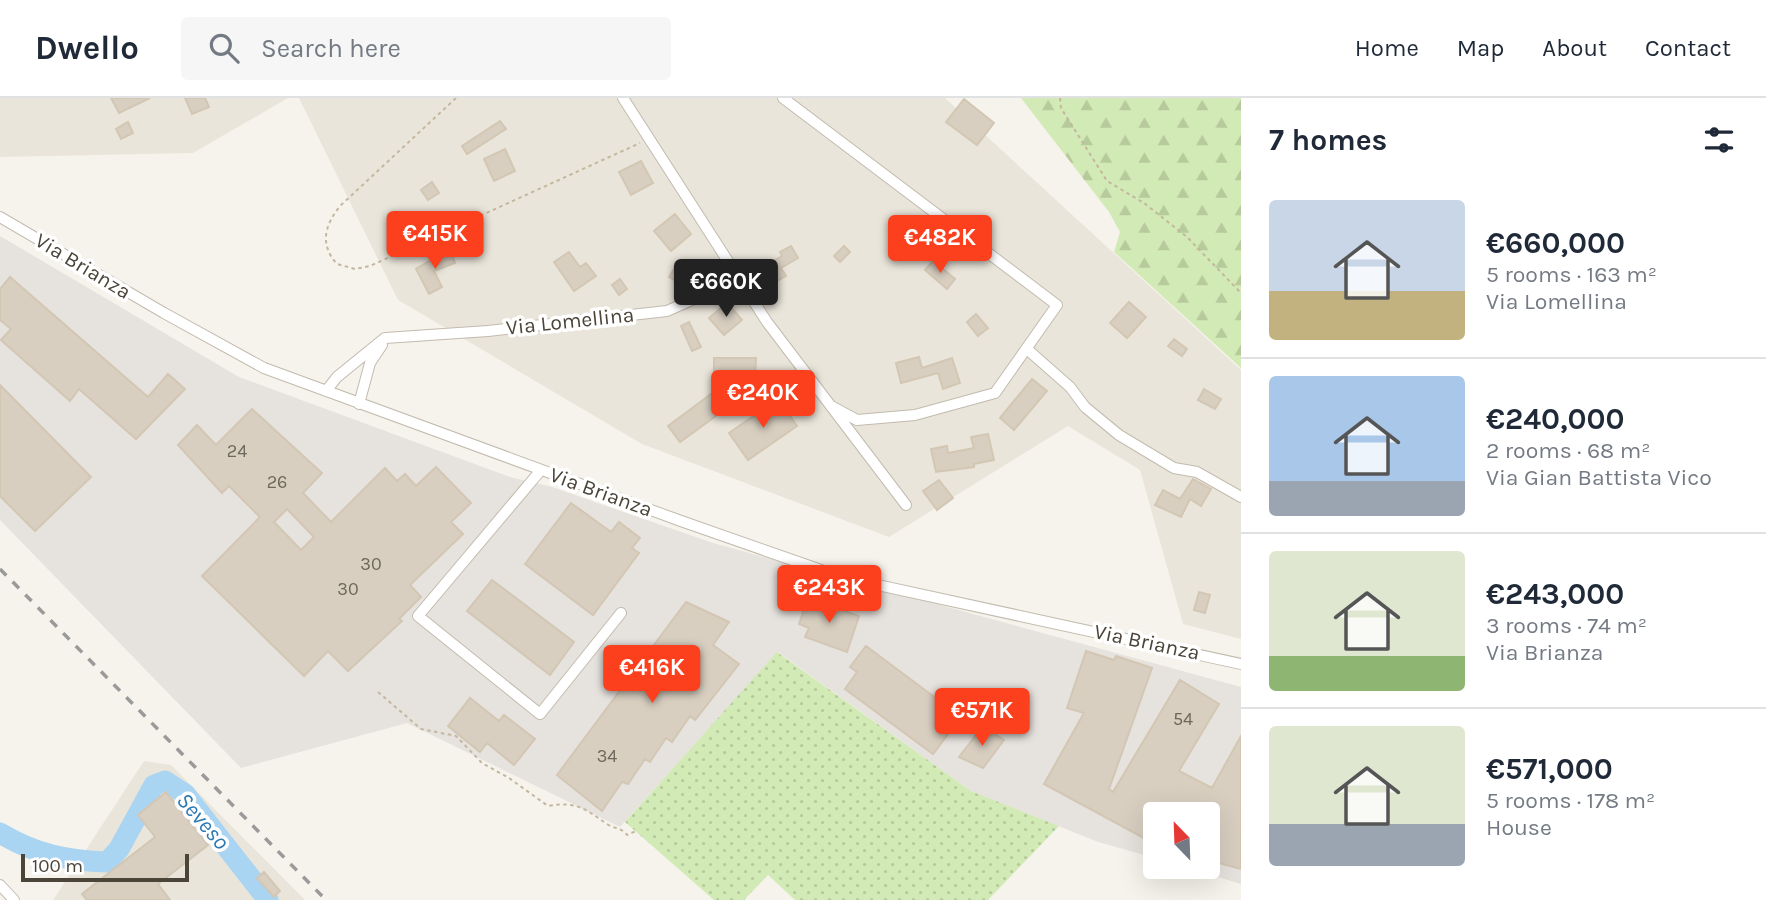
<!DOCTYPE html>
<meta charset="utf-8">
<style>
:root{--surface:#fff;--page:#f6f6f7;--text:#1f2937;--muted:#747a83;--line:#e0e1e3;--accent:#fc3f1d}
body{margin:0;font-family:Karla,sans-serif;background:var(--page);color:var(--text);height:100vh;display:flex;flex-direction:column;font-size:26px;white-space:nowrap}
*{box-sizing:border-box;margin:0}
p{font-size:23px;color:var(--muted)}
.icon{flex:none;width:38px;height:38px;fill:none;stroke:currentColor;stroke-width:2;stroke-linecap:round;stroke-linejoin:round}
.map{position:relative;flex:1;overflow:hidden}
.details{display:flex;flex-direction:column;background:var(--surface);width:525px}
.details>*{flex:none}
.needle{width:46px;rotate:337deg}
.buttons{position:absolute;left:1143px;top:704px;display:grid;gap:14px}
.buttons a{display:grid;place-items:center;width:77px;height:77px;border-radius:7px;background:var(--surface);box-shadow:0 7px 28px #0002;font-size:35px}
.scale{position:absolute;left:21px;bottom:18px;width:168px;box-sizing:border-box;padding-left:7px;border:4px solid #4b4439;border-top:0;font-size:19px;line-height:24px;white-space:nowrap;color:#4b4439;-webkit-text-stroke:5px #fff;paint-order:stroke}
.price{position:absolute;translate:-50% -60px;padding:0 16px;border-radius:7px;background:var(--accent);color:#fff;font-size:23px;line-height:46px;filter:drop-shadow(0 2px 4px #0008)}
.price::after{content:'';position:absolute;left:50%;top:42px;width:21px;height:16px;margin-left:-10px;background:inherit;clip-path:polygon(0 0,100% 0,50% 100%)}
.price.active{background:#222;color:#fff}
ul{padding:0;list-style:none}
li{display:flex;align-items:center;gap:21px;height:175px;padding:0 28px}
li+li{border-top:2px solid var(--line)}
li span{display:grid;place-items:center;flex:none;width:196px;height:140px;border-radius:7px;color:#555}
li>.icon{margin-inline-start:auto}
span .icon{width:84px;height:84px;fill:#fffc;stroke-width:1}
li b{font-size:30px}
h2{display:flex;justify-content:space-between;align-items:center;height:84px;padding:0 28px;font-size:30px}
header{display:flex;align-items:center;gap:42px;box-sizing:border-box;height:98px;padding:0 35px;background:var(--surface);border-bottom:2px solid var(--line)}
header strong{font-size:33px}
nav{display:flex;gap:38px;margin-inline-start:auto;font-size:24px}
.search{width:490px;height:63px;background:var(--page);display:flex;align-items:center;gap:18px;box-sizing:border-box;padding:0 24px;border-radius:7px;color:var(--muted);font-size:26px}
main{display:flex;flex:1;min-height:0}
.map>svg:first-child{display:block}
.residential{fill:#eae5da}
.industrial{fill:#e6e2dd}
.grass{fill:url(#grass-dots)}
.forest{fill:url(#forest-firs)}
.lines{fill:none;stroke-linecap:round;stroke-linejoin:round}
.river{stroke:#a9d4f2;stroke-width:21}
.building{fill:#d8cfc1;stroke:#d3c7b4;stroke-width:2;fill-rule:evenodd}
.minor-casing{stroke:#c2bbae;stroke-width:12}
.path{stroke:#c4b79f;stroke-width:2;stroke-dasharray:3.5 3.5;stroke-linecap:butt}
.minor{stroke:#fff;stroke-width:10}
.rail{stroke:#9a9a9a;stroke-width:3.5;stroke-dasharray:9 9;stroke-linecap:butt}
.labels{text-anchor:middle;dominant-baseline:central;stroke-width:7;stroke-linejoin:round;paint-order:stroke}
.number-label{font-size:18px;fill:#6e675b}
.street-label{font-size:21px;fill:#4b4439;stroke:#fff}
.water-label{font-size:23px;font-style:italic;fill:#2e7ab2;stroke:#fff}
</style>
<header>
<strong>Dwello</strong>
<div class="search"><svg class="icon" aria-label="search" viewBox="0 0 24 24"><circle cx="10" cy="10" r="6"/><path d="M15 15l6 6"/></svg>Search here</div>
<nav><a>Home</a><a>Map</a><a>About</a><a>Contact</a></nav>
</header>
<main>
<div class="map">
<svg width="1241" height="802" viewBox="0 0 1241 802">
<defs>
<pattern id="grass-dots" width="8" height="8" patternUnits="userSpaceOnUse" patternTransform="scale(1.75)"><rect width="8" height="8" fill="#d2eab5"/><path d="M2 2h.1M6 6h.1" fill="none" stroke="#b6ca9c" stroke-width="1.8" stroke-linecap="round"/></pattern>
<pattern id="forest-firs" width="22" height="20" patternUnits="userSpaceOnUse" patternTransform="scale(1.75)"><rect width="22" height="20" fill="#d2eab5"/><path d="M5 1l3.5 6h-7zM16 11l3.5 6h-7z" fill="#b6ca9c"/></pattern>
</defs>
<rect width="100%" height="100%" fill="#f6f3ec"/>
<path class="residential" d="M0,0h288l-95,55 -193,4z
M299,0h646l296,272v269l-58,-15 -43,-154 -72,-44 -179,111 -247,-93 -244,-144z
M144,663l27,4 134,135h-252z"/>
<path class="industrial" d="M0,138l239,141 271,100 42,10 161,56 528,144v197l-60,-18h27v-52h-53v44l-57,-16 -127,-51 -193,-139 -158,175 -213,-104 -166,45 -241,-248z"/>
<path class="grass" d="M777,554l194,139 88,35 -71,74h-193l-27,-25 -24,25h-30l-89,-78z"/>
<path class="forest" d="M1021,0h220v270l-127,-116 6,-20 -11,-20z"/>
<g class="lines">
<path class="river" d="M0,735c35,21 67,28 107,29l12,-13 35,-64 11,-4 20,13 83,106"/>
</g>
<path class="building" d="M111,0h39l-31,15z
M185,0h20l4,9 -17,7z
M964,1l30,24 -17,22 -31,-23z
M500,23l6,8 -39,25 -5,-8z
M128,24l5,11 -12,6 -5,-10z
M505,51l10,22 -21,10 -10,-22z
M641,63l12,22 -22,12 -12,-23z
M432,84l7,11 -11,7 -7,-10z
M675,116l16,20 -20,17 -17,-20z
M791,148l7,12 -17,10 5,8 -21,12 -10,-17 27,-15 -2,-4z
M844,148l6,6 -10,10 -6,-6z
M450,151l5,14 -21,8 8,16 -13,7 -13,-25z
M569,154l11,15 6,-4 10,13 -22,15 -20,-29z
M694,163l12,8 -13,22 -24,-14 7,-11 11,7z
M933,163l22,18 -8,10 -22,-19z
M10,179l138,120 20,-23 17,15 -49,50 -57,-50 -9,12 -69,-61 10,-11 -11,-9v-31z
M620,181l7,10 -8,6 -7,-10z
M1129,204l17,15 -19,21 -17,-15z
M727,205l15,17 -18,15 -15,-17z
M976,216l12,14 -10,8 -11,-14z
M689,224l12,25 -9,4 -11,-25z
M1174,241l13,10 -5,7 -14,-10z
M919,259l3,11 30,-10 8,25 -17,6 -5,-16 -37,10 -5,-20z
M714,260h42l-1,19 -41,-1z
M1032,281l15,12 -33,39 -14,-12z
M730,282l12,17 -62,45 -12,-16z
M0,287l91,92 -56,54 -35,-35z
M1204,291l17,10 -6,10 -17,-9z
M778,301l19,27 -49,34 -19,-27z
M252,311l70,64 -19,20 28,29 54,-54 12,13 8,-7 11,12 20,-19 35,36 -20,19 12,12 -53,51 11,12 -22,22 3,2 -54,50 -20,-20 -24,25 -102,-100 58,-59 -31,-31 -7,7 -44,-48 19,-20 19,20zM287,411l27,28 -13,13 -27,-28z
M988,336l6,26 -20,4v3l-38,5 -5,-23 16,-3 1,7 26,-5 -3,-11z
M1193,381l18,10 -10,17 -11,-7 -9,18 -26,-12 8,-15 17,9z
M939,382l14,18 -16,12 -14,-19z
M571,405l40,29 8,-10 21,16 -8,10 7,5 -46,62 -68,-51z
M492,482l82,62 -24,33 -83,-64z
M1199,494l11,3 -5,18 -11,-3z
M808,500l51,18 -12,36 -42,-15 4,-9 -10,-4z
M686,504l43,20 -16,23 26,19 -44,56 -5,-4 -18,26 -6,-4 -16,24 -5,-3 -17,25 -6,-2 -20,29 -45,-36z
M866,548l95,71 -28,37 -88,-65 12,-17 -7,-5z
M1086,553l28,9 2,-4 36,12 -43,121 4,3 67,-112 39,24 -40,67 33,17 29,-52v133l-33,-9v-46h-53v30l-111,-60 40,-71 -17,-5z
M470,600l29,23 5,-6 31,24 -21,26 -27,-22 -7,9 -32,-26z
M983,628l21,14 -21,28 -24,-11z
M166,694l42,53 -50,39 12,16h-83l-5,-6 73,-57 -17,-22z
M264,774l16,19 -6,6 -17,-19z"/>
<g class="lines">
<defs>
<path id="minor" d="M623,0l144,224 139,183
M783,0l274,207 -62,88 -80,22 -58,5 -26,-14
M0,119l164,96 100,55 417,153 160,56 400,87
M1028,252l42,37 15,20 34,28 55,33 23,4 44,25
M326,293l11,-14 48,-39 103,-7 179,-20 52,-23 18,-13
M359,306l11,-41 12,-18
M541,372l-123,146 122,98 81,-101
M0,787l14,15"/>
</defs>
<use href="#minor" class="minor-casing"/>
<path class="path" d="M456,0l-116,108c-15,19 -21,38 -3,58l18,5 15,-3 270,-123
M1060,0l1,10 46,73 37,22 43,34 54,56
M378,594l43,37 35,7 26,27 27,15 39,28c29,-5 37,3 59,18 7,5 14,3 20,11l9,-4"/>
<use href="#minor" class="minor"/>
<path class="rail" d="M0,471l326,331"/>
</g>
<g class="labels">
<g class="number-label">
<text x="237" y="353">24</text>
<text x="277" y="384">26</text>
<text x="371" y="466">30</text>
<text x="348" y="491">30</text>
<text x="1183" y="621">54</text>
<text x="607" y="658">34</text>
</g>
<g class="street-label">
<text transform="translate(83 168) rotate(31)">Via Brianza</text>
<text transform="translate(570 223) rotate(-6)">Via Lomellina</text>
<text transform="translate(601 394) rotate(20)">Via Brianza</text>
<text transform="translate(1147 544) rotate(12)">Via Brianza</text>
</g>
<g class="water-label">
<text transform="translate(203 723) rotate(49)">Seveso</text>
</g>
</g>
</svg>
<div class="buttons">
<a><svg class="needle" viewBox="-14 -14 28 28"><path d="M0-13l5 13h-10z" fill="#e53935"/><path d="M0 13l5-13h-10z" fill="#747a83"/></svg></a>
</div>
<div class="scale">100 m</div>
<b class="price" style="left:435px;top:173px">€415K</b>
<b class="price" style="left:940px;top:177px">€482K</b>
<b class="price active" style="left:726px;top:221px">€660K</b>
<b class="price" style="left:763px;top:332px">€240K</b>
<b class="price" style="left:829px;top:527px">€243K</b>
<b class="price" style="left:652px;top:607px">€416K</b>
<b class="price" style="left:982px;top:650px">€571K</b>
</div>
<section class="details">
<h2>7 homes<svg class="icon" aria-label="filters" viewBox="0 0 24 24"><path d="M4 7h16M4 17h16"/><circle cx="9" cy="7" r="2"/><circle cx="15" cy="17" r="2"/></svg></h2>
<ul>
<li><span style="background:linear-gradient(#c9d6e8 65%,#c2b280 0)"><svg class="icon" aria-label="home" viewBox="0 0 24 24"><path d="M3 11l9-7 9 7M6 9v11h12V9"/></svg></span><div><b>€660,000</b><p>5 rooms · 163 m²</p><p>Via Lomellina</p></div></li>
<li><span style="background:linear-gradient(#a9c7e8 75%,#9aa5b1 0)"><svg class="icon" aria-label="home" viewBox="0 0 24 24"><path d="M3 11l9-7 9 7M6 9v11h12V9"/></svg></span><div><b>€240,000</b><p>2 rooms · 68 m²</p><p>Via Gian Battista Vico</p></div></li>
<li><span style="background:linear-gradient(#dfe7d0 75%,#8fb573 0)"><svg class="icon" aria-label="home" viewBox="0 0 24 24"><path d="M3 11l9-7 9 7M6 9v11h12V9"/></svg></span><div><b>€243,000</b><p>3 rooms · 74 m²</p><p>Via Brianza</p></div></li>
<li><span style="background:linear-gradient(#dfe7d0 70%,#9aa5b1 0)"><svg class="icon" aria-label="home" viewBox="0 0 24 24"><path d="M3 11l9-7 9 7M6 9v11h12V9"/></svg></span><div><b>€571,000</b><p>5 rooms · 178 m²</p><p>House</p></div></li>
</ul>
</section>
</main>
